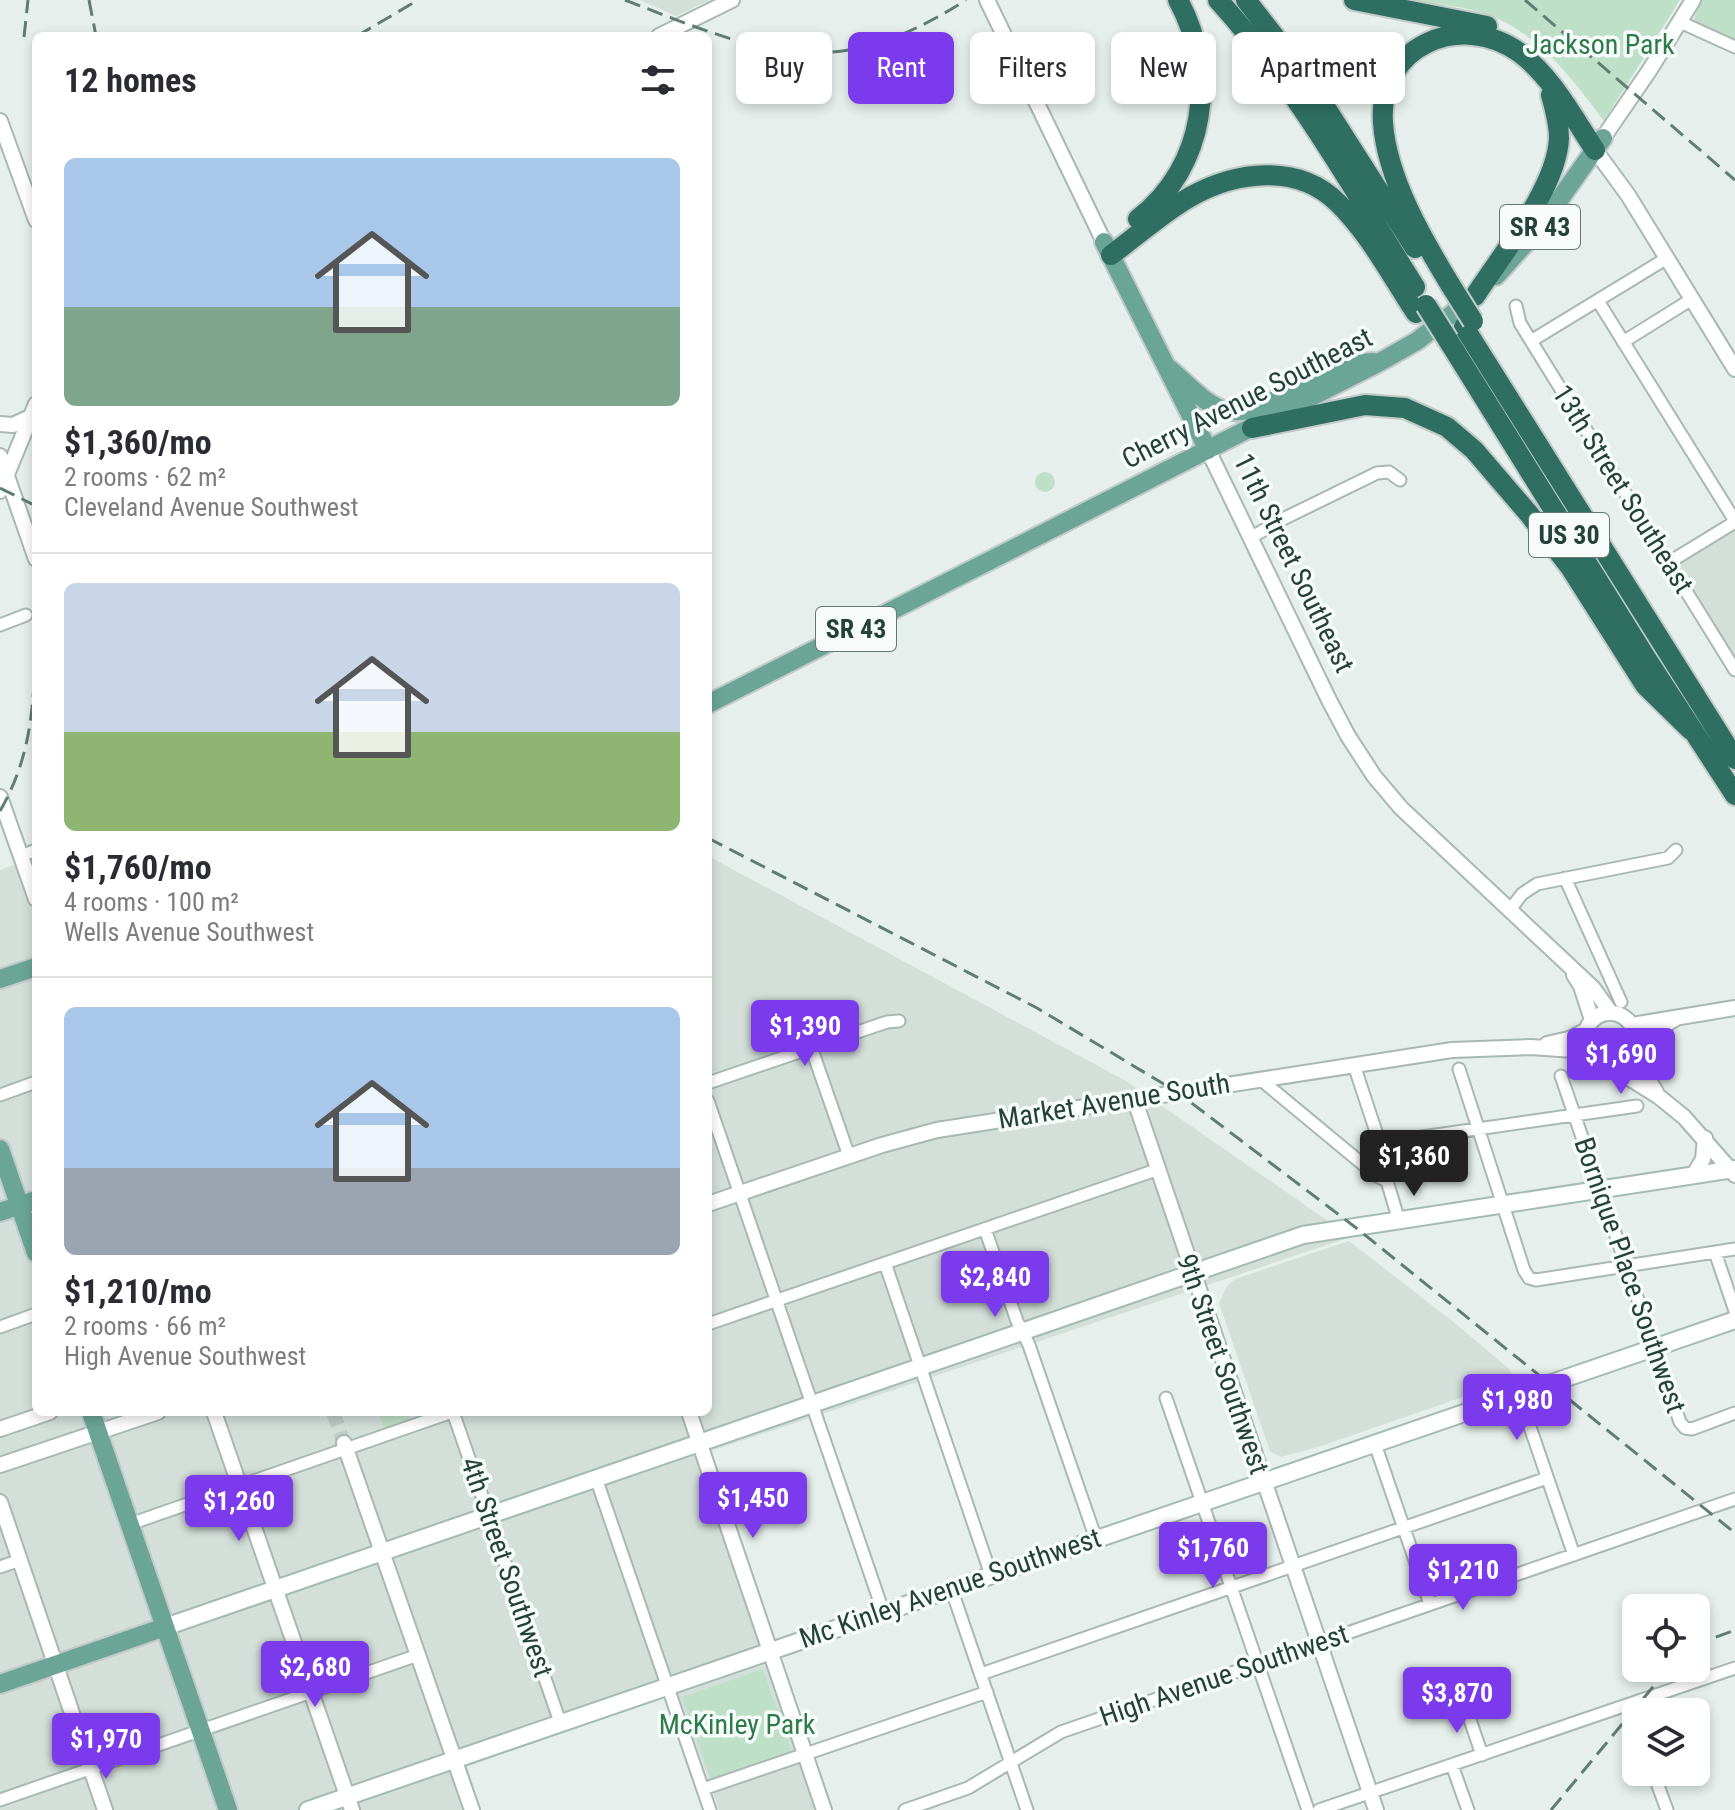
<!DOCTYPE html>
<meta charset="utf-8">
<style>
:root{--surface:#fff;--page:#f7f7f7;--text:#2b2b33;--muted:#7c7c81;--line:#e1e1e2;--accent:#7c3aed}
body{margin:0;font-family:"Roboto Condensed",sans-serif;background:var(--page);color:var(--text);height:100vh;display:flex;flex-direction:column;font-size:30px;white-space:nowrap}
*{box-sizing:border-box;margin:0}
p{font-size:26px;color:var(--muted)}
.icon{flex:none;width:44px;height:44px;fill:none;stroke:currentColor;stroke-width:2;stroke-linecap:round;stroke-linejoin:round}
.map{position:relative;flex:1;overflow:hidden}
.panel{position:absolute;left:32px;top:32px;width:680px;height:1384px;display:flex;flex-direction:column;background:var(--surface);border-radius:12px;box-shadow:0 4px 12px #0003}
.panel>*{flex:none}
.banner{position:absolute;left:736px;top:32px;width:760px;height:72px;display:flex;gap:16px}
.tools{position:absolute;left:1622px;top:1594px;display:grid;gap:16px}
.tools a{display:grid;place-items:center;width:88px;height:88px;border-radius:12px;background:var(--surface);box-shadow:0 4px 12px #0003;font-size:40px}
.price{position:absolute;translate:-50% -68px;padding:0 18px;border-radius:8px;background:var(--accent);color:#fff;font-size:26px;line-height:52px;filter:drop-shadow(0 2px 4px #0008)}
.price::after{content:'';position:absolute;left:50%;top:48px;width:24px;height:18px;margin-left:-12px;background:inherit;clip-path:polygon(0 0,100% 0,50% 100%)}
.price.current{background:#222;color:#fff}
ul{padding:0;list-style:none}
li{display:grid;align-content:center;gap:16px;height:424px;padding:0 32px}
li+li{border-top:2px solid var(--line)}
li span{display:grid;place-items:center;height:248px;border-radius:12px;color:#555}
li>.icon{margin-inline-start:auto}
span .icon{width:144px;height:144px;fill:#fffc;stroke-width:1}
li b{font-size:34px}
h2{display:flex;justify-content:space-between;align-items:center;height:96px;padding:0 32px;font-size:34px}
.tag{padding:0 28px;border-radius:12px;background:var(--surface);box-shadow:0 4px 12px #0003;font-size:28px;line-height:72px}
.tag.current{background:var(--accent);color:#fff}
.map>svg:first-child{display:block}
.built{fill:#d4dfda}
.green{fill:#bfe0c8}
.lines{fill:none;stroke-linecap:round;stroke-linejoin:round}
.tertiary-tunnel{stroke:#bfccc8;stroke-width:14;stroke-dasharray:14 7;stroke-linecap:butt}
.minor-casing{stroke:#a8b8b2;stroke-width:15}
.tertiary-casing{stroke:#a8b8b2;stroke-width:18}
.secondary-casing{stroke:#a4bbb3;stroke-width:20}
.primary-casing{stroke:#c2cac8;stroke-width:22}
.motorway-casing{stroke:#c2cac8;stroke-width:24}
.minor{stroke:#fff;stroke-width:11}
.tertiary{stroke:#fff;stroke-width:14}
.secondary{stroke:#fff;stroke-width:16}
.primary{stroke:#6aa596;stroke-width:18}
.motorway{stroke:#2f6f62;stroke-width:20}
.rail{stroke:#5f7d75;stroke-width:3;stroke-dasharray:16 8;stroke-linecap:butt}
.motorway-bridge-casing{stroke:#c2cac8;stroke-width:24;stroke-linecap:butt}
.motorway-bridge{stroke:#2f6f62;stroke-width:20}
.labels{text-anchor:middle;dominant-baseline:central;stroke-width:7;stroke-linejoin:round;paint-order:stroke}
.shield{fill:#f7fbf9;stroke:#637a73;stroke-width:2}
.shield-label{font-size:26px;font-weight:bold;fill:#24423a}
.park-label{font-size:28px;fill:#2d7a4b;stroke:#f7fbf9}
.street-label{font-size:28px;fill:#24423a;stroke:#f7fbf9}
</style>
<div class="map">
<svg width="1735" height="1810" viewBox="0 0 1735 1810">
<rect width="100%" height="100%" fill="#e6efeb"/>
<path class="built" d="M640,0h70l-34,16z
M1735,522v148l-67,-107z
M708,856l418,225 225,156 -655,219 66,189 53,165h-96l-43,-121 -209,78 14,43h-481v-940l36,-13v555h672z
M1349,1241l107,83 52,44 7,11 -194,67 -40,11 -11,-6 -51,-148 8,-17 8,-7z"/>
<path class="green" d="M1407,0h273l-76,121c-34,-45 -67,-91 -124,-109 -23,-7 -50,-8 -73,-12z
M1701,0h34v40l-42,-19z
M1035 482a10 10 0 1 1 20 0a10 10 0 1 1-20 0Z
M378,1412h29l3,7 -26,9z
M763,1669l29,83 -81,28 -29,-83z"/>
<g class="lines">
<path class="tertiary-tunnel" d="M333,1412l11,31"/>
<defs>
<path id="minor" d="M1680,22l55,25
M1598,301l137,220
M1516,306l4,17 11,18 204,329
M1531,341l136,-83
M1623,342l69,-43
M1250,538l35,-20 92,-45 12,-1 11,8
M1668,563l67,-41
M0,625l26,-10
M21,856l15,-6
M1565,878l56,124
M1509,911l13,-17 15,-10 131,-26 8,-8
M811,1047l38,109
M1354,1065l30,91 4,15 -1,10 12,40
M1459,1069l65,201 5,8 7,2 199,-31
M1561,1076l119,346 5,6 7,1 43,-16
M1260,1079l117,97 10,5
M708,1083l179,-61 12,-1
M0,1095l36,-13
M708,1101l175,510
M1380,1143l257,-37
M985,1229l32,92 12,24 67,194
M1715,1252l20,59
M885,1263l106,312
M708,1324l448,-154
M0,1327l36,-13
M1519,1395l55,160
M1166,1398l142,412
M453,1412l107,310
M1375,1444l55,160
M596,1478l114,332
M130,1524l322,-112
M0,1567l20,-7
M951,1588l76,222
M981,1674l566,-196
M1465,1705l17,50
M1452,1765l16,45
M1653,1772l14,38
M703,1789l284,-97
M0,1800l418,-145
M905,1810l63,-22 93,-56 674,-233
M1319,1810l416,-142"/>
<path id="tertiary" d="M987,0l117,242
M659,36l73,-36
M0,121l36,99
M1603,138l46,-67 44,-71
M1595,150l33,45 107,174
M0,424l13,1 17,-8
M1208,450l121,250 19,36 26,40 27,32 192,180 18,25
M0,456l36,103
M0,491l36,-87
M0,797l36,102
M1574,975l7,11 11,34
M1585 1038a25 25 0 1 1 50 0a25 25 0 1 1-50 0Z
M1632,1025l103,-17
M1635,1042l40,-23
M1547,1044l22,-5 16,-8
M1631,1051l25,41
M1605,1063l53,33 26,21 51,58
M1134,1098l242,712
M1693,1176l10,-17 2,-21
M708,1204l174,-59 55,-15 515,-80 79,-3 57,4
M214,1412l138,398
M689,1412l135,398
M0,1429l50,-17
M344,1443l128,367
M0,1465l158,-53
M0,1502l105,308"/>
<path id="secondary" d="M165,1627l1138,-392 432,-66
M308,1810l1427,-490"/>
<path id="primary" d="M1104,242l104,208
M1496,276l44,-49 63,-89
M1167,367c16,12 35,35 54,42 40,14 90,-37 127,-46 8,-1 17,0 25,-1
M708,704l672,-342 37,-21 57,-44
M0,979l36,-12
M0,1149l36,104
M0,1212l36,-12
M91,1412l137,398
M0,1684l165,-57"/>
<path id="motorway" d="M1218,0c78,86 135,189 197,287
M1246,0l60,77 109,171
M1354,0l133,26
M1138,219c68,-52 80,-146 40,-219
M1111,255c26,-19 51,-42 79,-58 46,-26 108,-34 148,6 32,31 54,74 78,110
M1451,286c-28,-46 -64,-107 -68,-163 -6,-77 78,-113 137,-70 32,24 53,64 75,97
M1475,296c27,-42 82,-108 84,-158 0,-15 -4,-29 -8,-43
M1464,327l271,432
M1448,340l198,318 89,137
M1252,428l113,-23 40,3 42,19 27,23 55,64 41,53 75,118 46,45"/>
</defs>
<use href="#minor" class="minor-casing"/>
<use href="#tertiary" class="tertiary-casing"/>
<use href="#secondary" class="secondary-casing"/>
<use href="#primary" class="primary-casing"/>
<use href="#motorway" class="motorway-casing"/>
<use href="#minor" class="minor"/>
<use href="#tertiary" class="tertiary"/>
<use href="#secondary" class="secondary"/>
<use href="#primary" class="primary"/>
<use href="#motorway" class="motorway"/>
<path class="rail" d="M89,0l7,36
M625,0c137,53 207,86 341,0
M1525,0l210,180
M357,36l61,-36
M24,37l4,-37
M0,488l36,18
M0,811c34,-59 34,-114 36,-180
M708,838l329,170 140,84 178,135 380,306
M1696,1650l12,-10 27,-10
M1551,1810l106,-128 17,-14"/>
<defs>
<path id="motorway-bridge" d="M1451,286l22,35
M1426,305l22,35"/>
</defs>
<use href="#motorway-bridge" class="motorway-bridge-casing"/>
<use href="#motorway-bridge" class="motorway-bridge"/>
</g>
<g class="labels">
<g class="shield">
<rect x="1500" y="205" width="80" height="44" rx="6"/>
<rect x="1529" y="513" width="80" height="44" rx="6"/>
<rect x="816" y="607" width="80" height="44" rx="6"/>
</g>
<g class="shield-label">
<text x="1540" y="227">SR 43</text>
<text x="1569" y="535">US 30</text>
<text x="856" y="629">SR 43</text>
</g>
<g class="park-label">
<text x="1600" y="44">Jackson Park</text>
<text x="737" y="1724">McKinley Park</text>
</g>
<g class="street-label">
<text transform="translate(1247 398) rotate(-27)">Cherry Avenue Southeast</text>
<text transform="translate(1623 489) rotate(58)">13th Street Southeast</text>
<text transform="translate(1294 563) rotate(64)">11th Street Southeast</text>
<text transform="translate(1114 1101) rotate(-9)">Market Avenue South</text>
<text transform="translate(1630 1275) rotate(71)">Bornique Place Southwest</text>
<text transform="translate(1223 1364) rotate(71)">9th Street Southwest</text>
<text transform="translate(507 1567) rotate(71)">4th Street Southwest</text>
<text transform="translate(950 1588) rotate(-19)">Mc Kinley Avenue Southwest</text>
<text transform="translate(1224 1675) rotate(-19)">High Avenue Southwest</text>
</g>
</g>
</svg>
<div class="tools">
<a><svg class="icon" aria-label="locate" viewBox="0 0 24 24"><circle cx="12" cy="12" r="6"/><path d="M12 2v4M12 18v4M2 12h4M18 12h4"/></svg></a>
<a><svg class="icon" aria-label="layers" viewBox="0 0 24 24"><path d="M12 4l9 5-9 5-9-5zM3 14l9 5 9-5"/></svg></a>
</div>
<b class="price" style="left:805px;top:1068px">$1,390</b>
<b class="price" style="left:1621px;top:1096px">$1,690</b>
<b class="price current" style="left:1414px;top:1198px">$1,360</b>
<b class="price" style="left:995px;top:1319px">$2,840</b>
<b class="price" style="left:1517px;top:1442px">$1,980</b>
<b class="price" style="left:753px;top:1540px">$1,450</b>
<b class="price" style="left:239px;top:1543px">$1,260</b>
<b class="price" style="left:1213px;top:1590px">$1,760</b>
<b class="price" style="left:1463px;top:1612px">$1,210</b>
<b class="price" style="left:315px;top:1709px">$2,680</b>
<b class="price" style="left:1457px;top:1735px">$3,870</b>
<b class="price" style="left:106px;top:1781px">$1,970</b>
<div class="banner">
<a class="tag">Buy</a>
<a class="tag current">Rent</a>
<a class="tag">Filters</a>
<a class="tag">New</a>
<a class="tag">Apartment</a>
</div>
<section class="panel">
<h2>12 homes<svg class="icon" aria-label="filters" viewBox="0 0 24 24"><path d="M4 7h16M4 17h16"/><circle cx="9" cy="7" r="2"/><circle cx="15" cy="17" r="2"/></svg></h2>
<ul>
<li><span style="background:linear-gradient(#a9c7e8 60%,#7fa58c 0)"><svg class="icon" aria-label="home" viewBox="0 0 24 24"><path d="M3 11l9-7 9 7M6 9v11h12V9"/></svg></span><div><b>$1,360/mo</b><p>2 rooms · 62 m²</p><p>Cleveland Avenue Southwest</p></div></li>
<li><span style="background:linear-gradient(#c9d6e8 60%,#8fb573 0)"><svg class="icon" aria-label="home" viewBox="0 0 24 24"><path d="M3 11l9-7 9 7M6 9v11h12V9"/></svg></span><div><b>$1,760/mo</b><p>4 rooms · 100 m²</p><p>Wells Avenue Southwest</p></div></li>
<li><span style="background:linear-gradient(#a9c7e8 65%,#9aa5b1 0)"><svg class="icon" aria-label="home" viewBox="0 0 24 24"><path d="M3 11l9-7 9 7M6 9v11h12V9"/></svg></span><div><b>$1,210/mo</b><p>2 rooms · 66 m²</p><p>High Avenue Southwest</p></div></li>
</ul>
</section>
</div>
